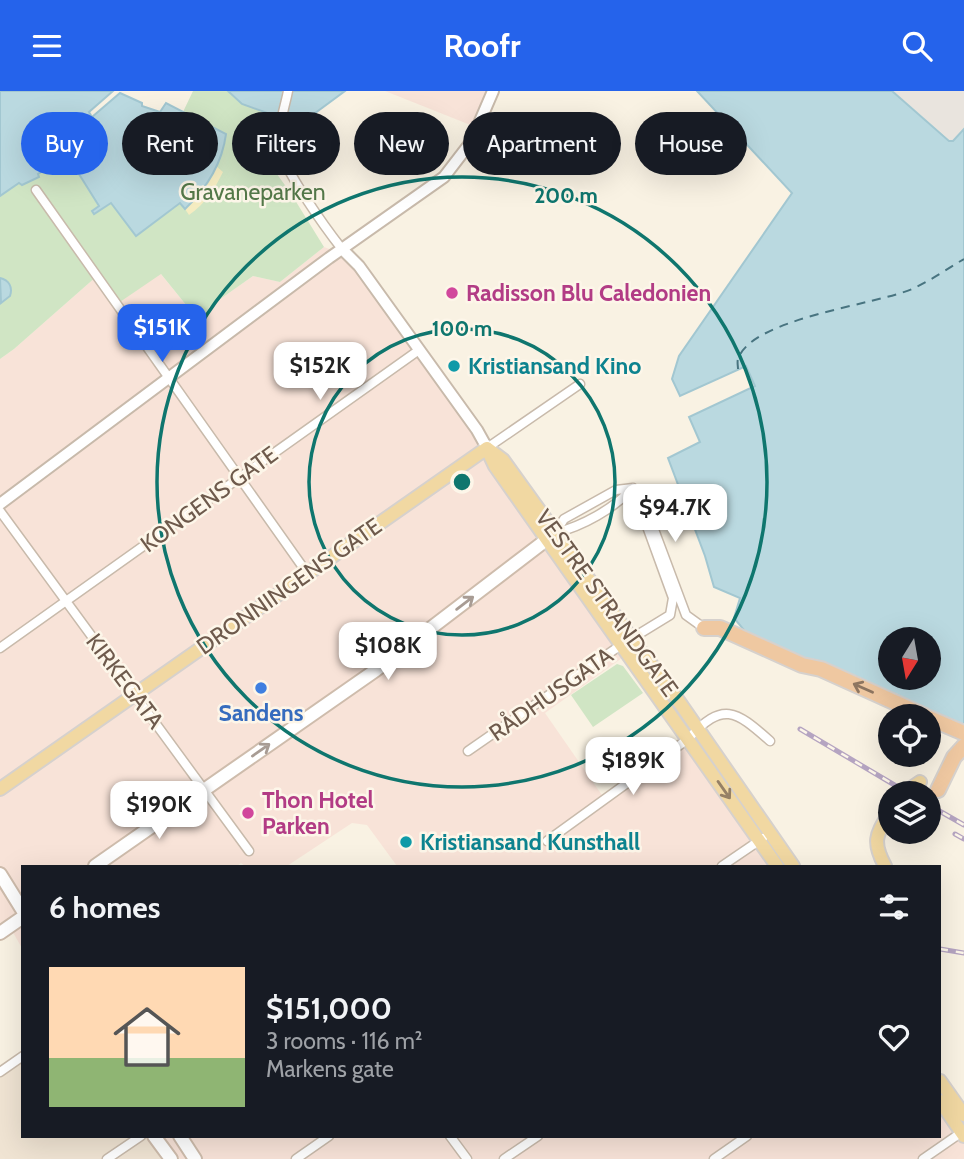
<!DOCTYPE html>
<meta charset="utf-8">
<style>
:root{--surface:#171b24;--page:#20242c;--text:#f1f3f6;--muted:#9ea1a6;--accent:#2563eb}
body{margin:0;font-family:Cabin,sans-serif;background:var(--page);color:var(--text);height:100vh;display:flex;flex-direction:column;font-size:26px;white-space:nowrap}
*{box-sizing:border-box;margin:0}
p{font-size:23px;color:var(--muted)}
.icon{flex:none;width:38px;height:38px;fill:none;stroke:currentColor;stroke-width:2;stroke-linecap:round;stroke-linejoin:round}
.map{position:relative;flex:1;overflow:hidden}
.details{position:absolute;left:21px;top:774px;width:920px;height:273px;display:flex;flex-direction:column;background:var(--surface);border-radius:0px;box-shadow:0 7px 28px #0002}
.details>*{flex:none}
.banner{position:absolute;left:21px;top:21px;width:922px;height:63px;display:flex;gap:14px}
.needle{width:46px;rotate:191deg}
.fabs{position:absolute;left:878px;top:536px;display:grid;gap:14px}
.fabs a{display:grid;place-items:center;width:63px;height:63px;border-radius:50%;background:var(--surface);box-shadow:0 7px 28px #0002;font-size:35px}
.price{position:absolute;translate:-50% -60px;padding:0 16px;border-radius:14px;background:#fff;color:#222;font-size:23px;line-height:46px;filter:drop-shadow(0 2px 4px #0008)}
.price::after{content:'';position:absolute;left:50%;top:42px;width:21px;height:16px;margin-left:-10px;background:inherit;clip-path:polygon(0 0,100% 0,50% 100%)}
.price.active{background:var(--accent);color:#fff}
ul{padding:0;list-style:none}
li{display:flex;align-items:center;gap:21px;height:175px;padding:0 28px}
li span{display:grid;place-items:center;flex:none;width:196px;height:140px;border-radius:0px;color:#555}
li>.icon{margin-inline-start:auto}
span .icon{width:84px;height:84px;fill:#fffc;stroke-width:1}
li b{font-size:30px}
h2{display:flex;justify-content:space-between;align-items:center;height:84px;padding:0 28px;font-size:30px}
.tag{padding:0 24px;border-radius:32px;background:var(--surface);box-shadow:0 7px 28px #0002;font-size:24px;line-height:63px}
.tag.active{background:var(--accent);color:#fff}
header{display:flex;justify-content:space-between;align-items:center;height:91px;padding:0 28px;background:var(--accent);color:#fff;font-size:32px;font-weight:700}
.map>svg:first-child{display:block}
.residential{fill:#f0e4d3}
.commercial{fill:#f8e3d8}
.industrial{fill:#e9e4de}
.green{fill:#d0e5c4}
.sand{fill:#f5ecc1}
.water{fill:#bad9e0;stroke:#a2c7d1;stroke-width:2;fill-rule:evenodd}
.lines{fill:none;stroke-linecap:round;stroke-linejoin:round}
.ferry{stroke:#487480;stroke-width:2;stroke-dasharray:9 7;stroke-linecap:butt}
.minor-casing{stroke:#c8baab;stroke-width:11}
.tertiary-casing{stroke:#c8baab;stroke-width:14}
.secondary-casing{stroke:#cebcac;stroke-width:16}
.primary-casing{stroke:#d6d1cd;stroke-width:16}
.trunk-casing{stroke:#d6d1cd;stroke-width:18}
.minor{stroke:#fff;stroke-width:8}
.tertiary{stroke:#fff;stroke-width:10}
.secondary{stroke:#fff;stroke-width:12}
.primary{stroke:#f1d8a2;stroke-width:12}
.trunk{stroke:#efc8a1;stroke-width:14}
.rail-casing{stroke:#b5a4c1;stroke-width:5}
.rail{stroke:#fdf6e9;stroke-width:2.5;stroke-dasharray:8;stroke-linecap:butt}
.oneway{stroke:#a89c94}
.oneway2{stroke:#8e7661}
.oneway3{stroke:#958066}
.ring{fill:none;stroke:#0f766e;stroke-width:3.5}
.hotel-dot{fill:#d1479c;stroke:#fdf6e9;stroke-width:2.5}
.culture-dot{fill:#0f9aa8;stroke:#fdf6e9;stroke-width:2.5}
.shop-dot{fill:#3f7fe0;stroke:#fdf6e9;stroke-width:2.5}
.labels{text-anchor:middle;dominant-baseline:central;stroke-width:5;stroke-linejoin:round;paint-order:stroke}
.park-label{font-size:23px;fill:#547949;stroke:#fdf6e9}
.hotel-label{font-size:23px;font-weight:bold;fill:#b23c85;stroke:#fdf6e9;text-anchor:start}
.culture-label{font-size:23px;font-weight:bold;fill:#0d838f;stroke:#fdf6e9;text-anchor:start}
.street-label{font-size:23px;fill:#6e5a4c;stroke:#fdf6e9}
.shop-label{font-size:23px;font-weight:bold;fill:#366cbe;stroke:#fdf6e9}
.centre{fill:#0f766e;stroke:#fdf6e9;stroke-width:3.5}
.ring-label{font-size:21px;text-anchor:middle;font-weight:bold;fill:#0f766e;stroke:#fdf6e9;stroke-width:5;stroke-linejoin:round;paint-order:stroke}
</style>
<header><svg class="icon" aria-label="menu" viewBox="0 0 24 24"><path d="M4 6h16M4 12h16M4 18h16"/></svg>Roofr<svg class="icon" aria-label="search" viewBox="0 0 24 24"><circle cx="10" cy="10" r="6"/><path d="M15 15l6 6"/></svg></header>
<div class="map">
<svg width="964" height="1068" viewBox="0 0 964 1068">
<rect width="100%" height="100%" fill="#f9f2e3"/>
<path class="residential" d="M23,959v86h123l15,23h-161v-93z"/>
<path class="commercial" d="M385,0h109l-16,37z
M324,156l11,4 22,19 272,383 -84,60 59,85 84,-53 85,121h-376l-30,-41 -15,-2 -65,43h-42l-4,-3 -4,3h-214v84l-17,-30 -6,3v-564l14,-10 83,-73 20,28 43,-31 31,38 18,-4 44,-31 27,6z
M940,1008l20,33 4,12v15h-784l-19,-23h779z"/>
<path class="industrial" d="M893,0h71v37l-12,14z"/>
<path class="green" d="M193,0h35l14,13 28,10 -15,30 35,48 34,55 -44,35 -27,-6 -44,31 -5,14 -13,-10 -30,-37 -44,30 -20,-28 -83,73 -14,10v-163l20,-14 39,-21 13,2 27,44 -5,7 17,-11 25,33 44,-34 5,7 41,-75 -43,-22z
M617,573l6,2 20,27 -50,34 -22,-32z"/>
<path class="sand" d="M216,75l7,6c-9,18 -17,31 -34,43l-6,-9 9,-7z"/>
<path class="water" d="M0,0h113l-24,21 3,5 28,-24 22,10v3l18,6 6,-9 60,31c-4,30 -19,54 -41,75l-5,-6 -44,33 -25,-33 -17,11 -2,-3 7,-5 -27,-43 -9,6 -5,-7 -20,12 1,3 -17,8 -3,-2 -19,13z
M228,0h117l-38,28 -17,2 -48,-17z
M697,0h195l57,50h4l11,-12v598l-216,-92 -14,-17 6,-20 -26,-11 -9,-31 -37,-98 32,-16 -11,-25 66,-31 -9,-20 -66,30 -8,-17 7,-23 113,-163zM891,548h38v38h-38z
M0,187c9,2 13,9 10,18l-9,7z"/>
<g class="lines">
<path class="ferry" d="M738,278c0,-3 -1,-7 0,-10 14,-41 137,-54 174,-70 18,-8 35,-20 52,-30"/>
<defs>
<path id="minor" d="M288,0c-3,16 -11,38 -9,54 3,23 48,85 63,104
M36,99l271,383
M487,357l93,-64
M640,408l6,9 40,107 18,13
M0,420l249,340
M555,442l9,-14 52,-29 17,-2
M555,442c28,-7 58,-24 78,-45
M0,557l419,-298
M468,660l153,-106 49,-30 3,-17 -40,-110
M547,750l141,-102c35,-38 47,-29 82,2
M722,775l41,-28
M0,981l23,-16
M450,1045l17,23
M107,1068l34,-23
M296,1068l33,-23
M504,1068l34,-23
M714,1068l33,-23
M923,1068l39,-27"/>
<path id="tertiary" d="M342,158l17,17 118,164 10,18
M0,413l329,-246 115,-81 27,-35 22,-51"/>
<path id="secondary" d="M95,775l281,-196 178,-136
M0,783l23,37
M0,842l23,-16
M154,1045l17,23
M180,1045l15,23"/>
<path id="primary" d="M487,357l16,12 139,193 24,30 127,183
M487,358l8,17 282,400
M0,698l487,-341
M904,702l16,-11
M885,775c-14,-26 -8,-32 6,-56
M940,990l24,34
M940,1010l24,35"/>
<path id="trunk" d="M704,537h16l82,37 19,4 104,47
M929,627l35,15
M938,699l16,-33 10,-11"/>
</defs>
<use href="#minor" class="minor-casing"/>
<use href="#tertiary" class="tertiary-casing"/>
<use href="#secondary" class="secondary-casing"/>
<use href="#primary" class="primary-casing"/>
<use href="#trunk" class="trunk-casing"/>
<use href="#minor" class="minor"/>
<use href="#tertiary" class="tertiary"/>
<use href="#secondary" class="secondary"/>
<use href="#primary" class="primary"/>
<use href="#trunk" class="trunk"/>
<defs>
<path id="rail" d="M800,638l108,64
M929,714l35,20
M955,743l9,5
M940,858l24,4"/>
</defs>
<use href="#rail" class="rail-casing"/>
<use href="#rail" class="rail"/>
</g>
<defs><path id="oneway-shaft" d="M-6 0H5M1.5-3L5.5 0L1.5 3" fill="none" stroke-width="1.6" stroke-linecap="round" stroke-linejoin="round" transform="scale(1.75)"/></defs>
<g class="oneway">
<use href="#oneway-shaft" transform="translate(465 512) rotate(-37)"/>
<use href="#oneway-shaft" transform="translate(261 659) rotate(-35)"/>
</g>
<use class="oneway2" href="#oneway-shaft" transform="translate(863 597) rotate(-156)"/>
<use class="oneway3" href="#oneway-shaft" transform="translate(724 699) rotate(55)"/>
<g class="ring">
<circle cx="462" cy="391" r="153"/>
<circle cx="462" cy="391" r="305"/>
</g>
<g class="hotel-dot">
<circle cx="452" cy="202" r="7"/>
<circle cx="248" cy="722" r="7"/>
</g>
<g class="culture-dot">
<circle cx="454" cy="275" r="7"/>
<circle cx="406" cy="751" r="7"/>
</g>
<circle class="shop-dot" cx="261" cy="597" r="7"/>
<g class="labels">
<g class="park-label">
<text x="253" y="101">Gravaneparken</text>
</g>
<g class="hotel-label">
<text x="466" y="202">Radisson Blu Caledonien</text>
<text x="262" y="709">Thon Hotel<tspan x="262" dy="26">Parken</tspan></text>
</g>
<g class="culture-label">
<text x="468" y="275">Kristiansand Kino</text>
<text x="420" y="751">Kristiansand Kunsthall</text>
</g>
<g class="street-label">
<text transform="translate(209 408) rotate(-36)">KONGENS GATE</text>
<text transform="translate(289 495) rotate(-35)">DRONNINGENS GATE</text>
<text transform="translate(607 512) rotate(54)">VESTRE STRANDGATE</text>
<text transform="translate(125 590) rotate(53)">KIRKEGATA</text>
<text transform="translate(551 603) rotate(-35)">RÅDHUSGATA</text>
</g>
<g class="shop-label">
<text x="261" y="622">Sandens</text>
</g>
</g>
<circle cx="462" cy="391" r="10" class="centre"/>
<g class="ring-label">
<text x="566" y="112">200 m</text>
<text x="462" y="245">100 m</text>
</g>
</svg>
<div class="fabs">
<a><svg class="needle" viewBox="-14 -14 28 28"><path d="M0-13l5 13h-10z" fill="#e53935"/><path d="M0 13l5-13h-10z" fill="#9ea1a6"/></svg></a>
<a><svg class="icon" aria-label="locate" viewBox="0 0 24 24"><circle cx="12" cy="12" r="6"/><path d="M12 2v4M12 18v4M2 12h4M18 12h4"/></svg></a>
<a><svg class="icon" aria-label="layers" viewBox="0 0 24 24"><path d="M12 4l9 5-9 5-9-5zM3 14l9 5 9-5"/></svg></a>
</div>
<b class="price active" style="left:162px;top:273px">$151K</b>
<b class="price" style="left:320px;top:311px">$152K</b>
<b class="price" style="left:675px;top:453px">$94.7K</b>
<b class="price" style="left:388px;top:591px">$108K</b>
<b class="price" style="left:633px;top:706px">$189K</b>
<b class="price" style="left:159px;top:750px">$190K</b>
<div class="banner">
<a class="tag active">Buy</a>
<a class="tag">Rent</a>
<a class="tag">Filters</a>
<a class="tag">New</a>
<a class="tag">Apartment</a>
<a class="tag">House</a>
</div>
<section class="details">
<h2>6 homes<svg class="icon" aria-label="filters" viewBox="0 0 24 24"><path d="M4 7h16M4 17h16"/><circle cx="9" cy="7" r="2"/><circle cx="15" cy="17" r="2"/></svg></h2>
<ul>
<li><span style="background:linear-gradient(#ffd9b3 65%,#8fb573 0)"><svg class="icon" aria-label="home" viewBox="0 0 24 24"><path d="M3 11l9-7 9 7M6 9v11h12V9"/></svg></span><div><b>$151,000</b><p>3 rooms · 116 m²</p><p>Markens gate</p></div><svg class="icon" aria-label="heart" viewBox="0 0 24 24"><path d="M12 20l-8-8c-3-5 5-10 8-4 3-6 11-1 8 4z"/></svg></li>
</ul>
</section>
</div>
